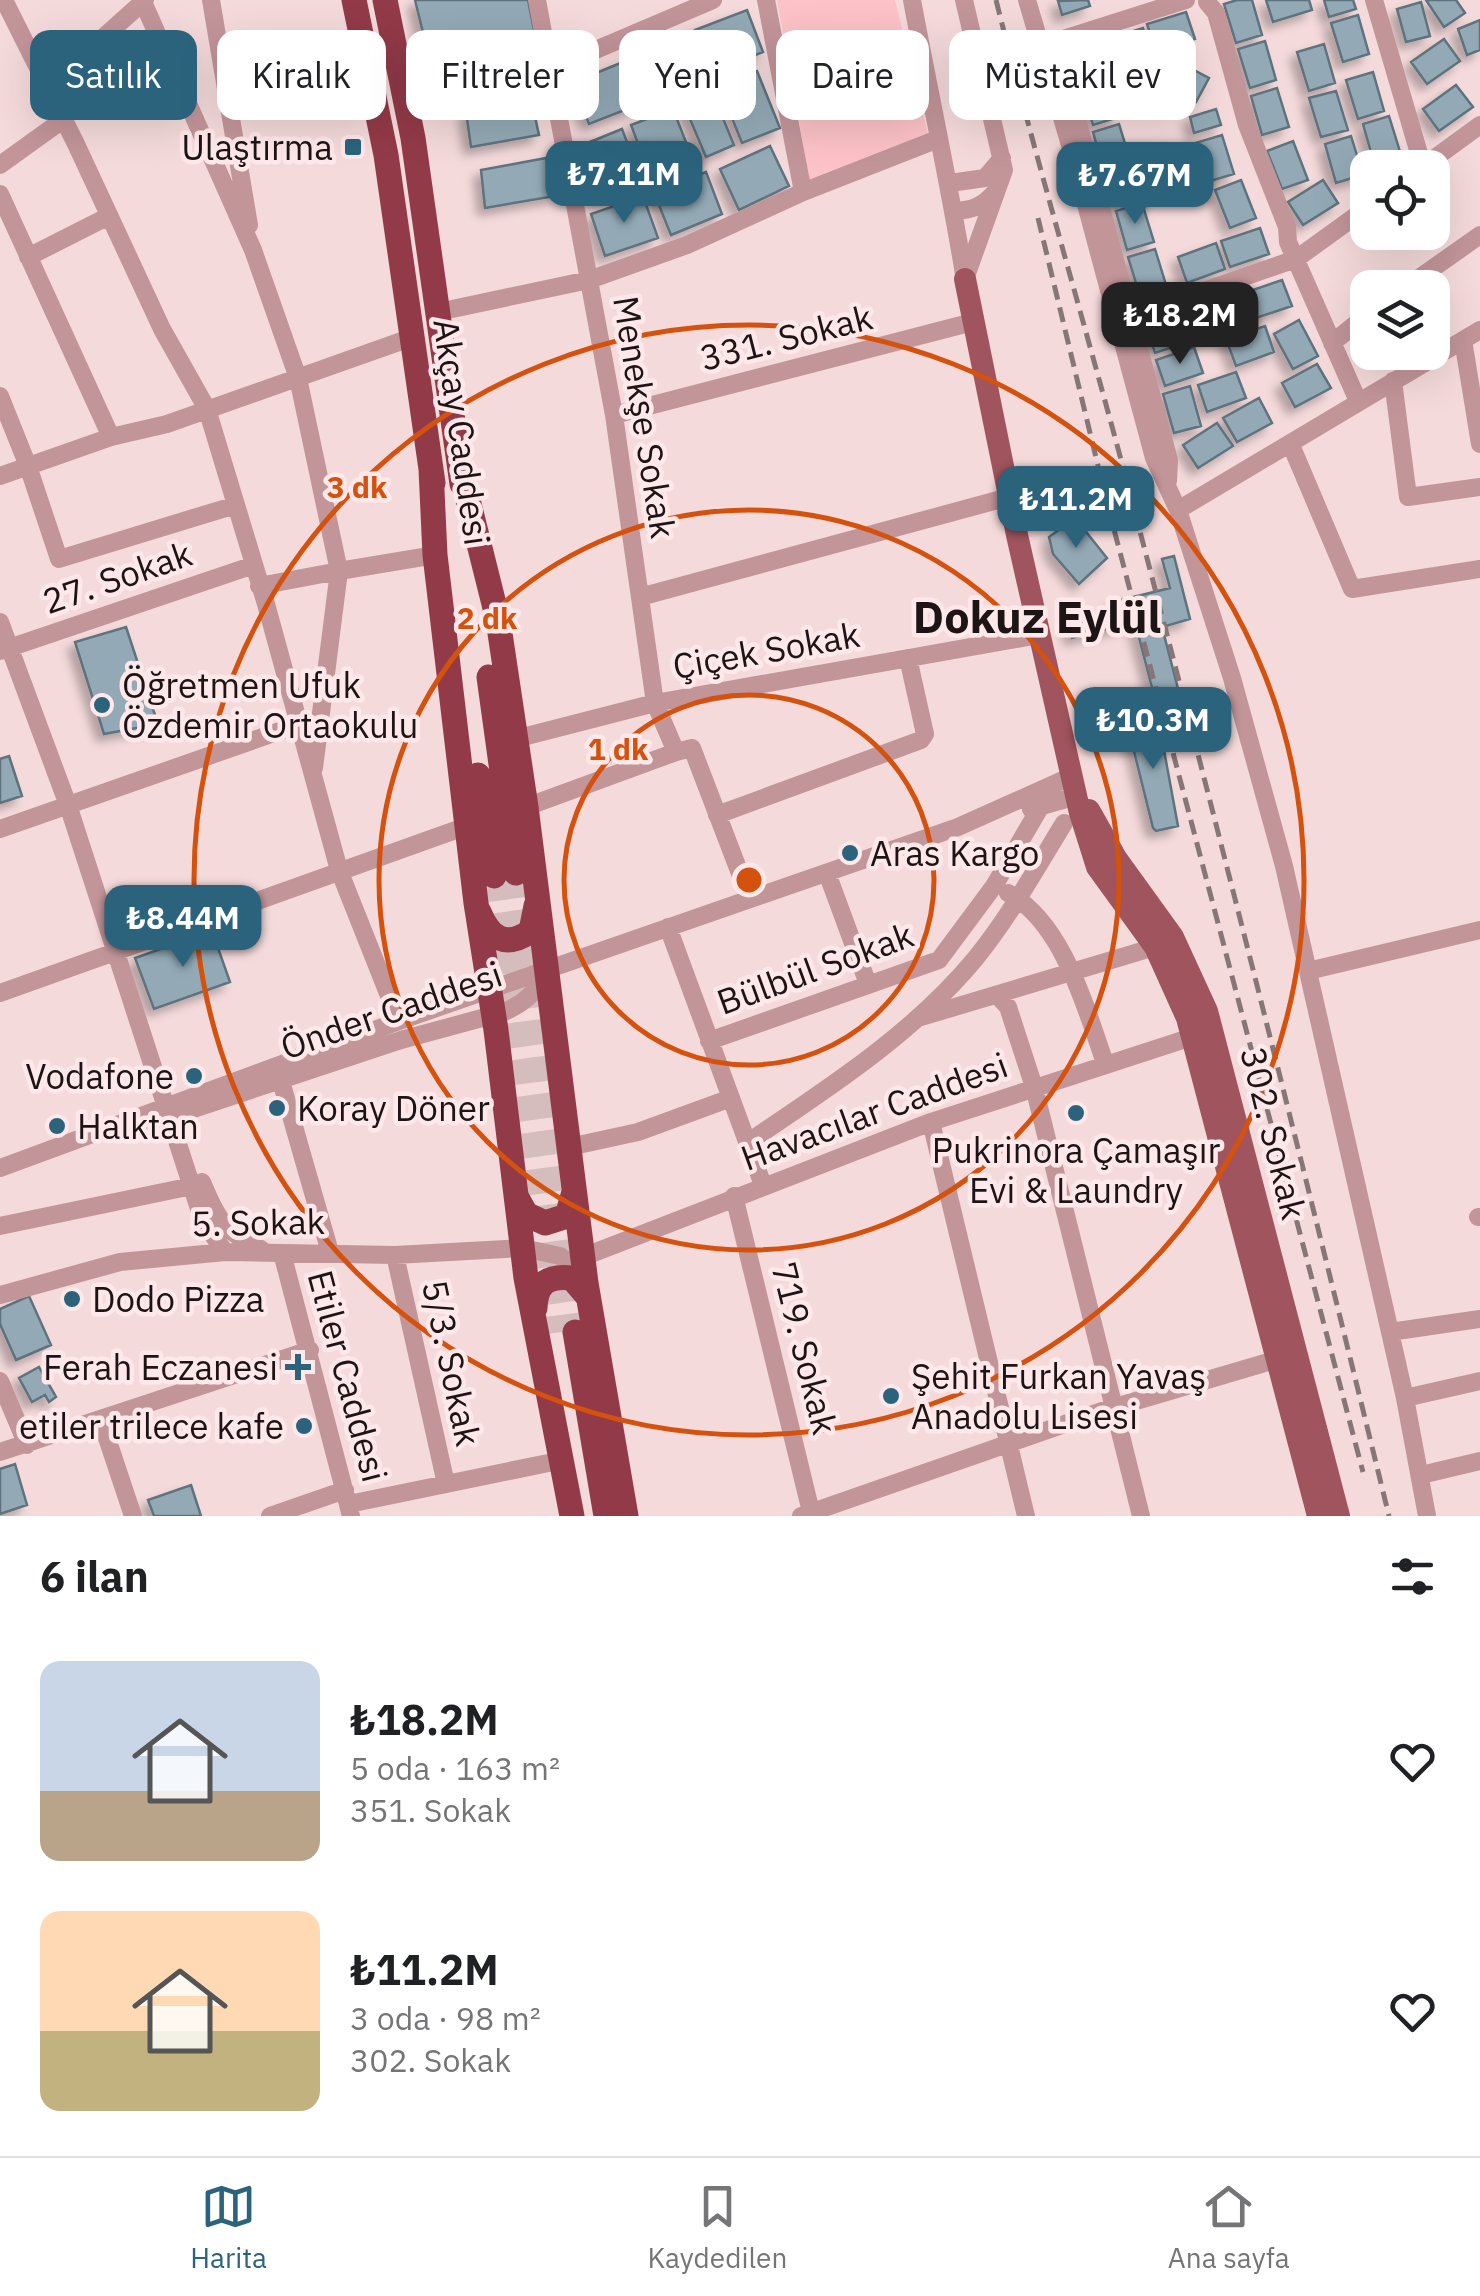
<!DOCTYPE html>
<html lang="tr">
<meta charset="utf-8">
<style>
:root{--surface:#fff;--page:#f6f6f6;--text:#202124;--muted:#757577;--line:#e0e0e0;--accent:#2b637d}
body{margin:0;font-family:"IBM Plex Sans",sans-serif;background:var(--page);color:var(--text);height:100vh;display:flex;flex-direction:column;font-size:38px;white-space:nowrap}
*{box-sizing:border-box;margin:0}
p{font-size:32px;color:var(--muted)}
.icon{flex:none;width:55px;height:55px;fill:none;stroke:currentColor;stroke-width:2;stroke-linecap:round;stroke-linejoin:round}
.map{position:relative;height:1516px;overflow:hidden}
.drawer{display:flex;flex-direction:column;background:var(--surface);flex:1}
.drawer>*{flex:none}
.hud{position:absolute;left:30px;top:30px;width:1420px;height:90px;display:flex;gap:20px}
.controls{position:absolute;left:1350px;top:150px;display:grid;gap:20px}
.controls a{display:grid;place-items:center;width:100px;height:100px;border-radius:20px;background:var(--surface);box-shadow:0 10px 40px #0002;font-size:50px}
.price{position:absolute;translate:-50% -85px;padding:0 22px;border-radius:20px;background:var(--accent);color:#fff;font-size:32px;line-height:65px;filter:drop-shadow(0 2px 5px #0008)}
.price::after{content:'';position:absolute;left:50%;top:60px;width:30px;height:22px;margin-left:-15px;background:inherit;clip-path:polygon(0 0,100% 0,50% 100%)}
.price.active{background:#222;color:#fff}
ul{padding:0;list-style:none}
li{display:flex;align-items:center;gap:30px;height:250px;padding:0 40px}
li span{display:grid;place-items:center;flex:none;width:280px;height:200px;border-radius:20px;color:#555}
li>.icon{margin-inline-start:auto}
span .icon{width:120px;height:120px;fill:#fffc;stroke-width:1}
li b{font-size:42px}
h2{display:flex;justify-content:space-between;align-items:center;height:120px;padding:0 40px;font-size:42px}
.tag{padding:0 35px;border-radius:20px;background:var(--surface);box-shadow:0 10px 40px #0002;font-size:35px;line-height:90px}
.tag.active{background:var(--accent);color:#fff}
.tabs{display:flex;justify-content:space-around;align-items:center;height:140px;border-top:2px solid var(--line);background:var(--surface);font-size:28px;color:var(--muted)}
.tabs a{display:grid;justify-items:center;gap:5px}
.tabs .active{color:var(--accent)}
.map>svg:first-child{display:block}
.green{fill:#fcc2c7}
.building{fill:#93aab6;stroke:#5e737e;stroke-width:2.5;filter:url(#shadow)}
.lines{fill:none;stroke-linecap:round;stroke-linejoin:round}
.highway-tunnel{stroke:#d5bcbd;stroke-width:25;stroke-dasharray:25 12;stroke-linecap:butt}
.minor{stroke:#c29599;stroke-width:18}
.major{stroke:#a0545d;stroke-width:22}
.highway{stroke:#923a48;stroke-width:25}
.rail{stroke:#877677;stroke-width:5;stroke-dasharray:15 8;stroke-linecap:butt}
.ring{fill:none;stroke:#d4520d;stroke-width:5}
.poi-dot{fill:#2b637d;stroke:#ffe8ea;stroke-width:4}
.labels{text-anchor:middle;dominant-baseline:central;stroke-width:9;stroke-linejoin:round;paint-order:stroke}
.poi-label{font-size:35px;fill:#1d1415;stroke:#ffe8ea;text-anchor:start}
.street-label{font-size:35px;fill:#1d1415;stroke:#ffe8ea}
.district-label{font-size:45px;font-weight:bold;fill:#1d1415;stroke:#ffe8ea}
.centre{fill:#d4520d;stroke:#ffe8ea;stroke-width:5}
.ring-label{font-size:30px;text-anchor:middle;font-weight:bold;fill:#d4520d;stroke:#ffe8ea;stroke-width:9;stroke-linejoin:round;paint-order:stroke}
</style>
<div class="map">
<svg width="1480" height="1516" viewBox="0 0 1480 1516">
<defs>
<filter id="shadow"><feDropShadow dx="-7" dy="7" stdDeviation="5" flood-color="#0004"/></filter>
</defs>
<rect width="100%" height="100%" fill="#f5dadb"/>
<path class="green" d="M777,0h118l33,134 -118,47z"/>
<path class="building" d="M415,0h113l7,35 -108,14z
M1088,0l2,6 -28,9 -4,-14z
M1237,0h15l10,35 -26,8 -12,-39z
M1266,0h43l3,10 -39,12z
M1324,0h29l3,9 -27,8z
M1426,0h30l9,13 -21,14z
M1421,2l9,34 -24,6 -9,-33z
M747,10l16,42 -51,20 -17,-42z
M1186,12l9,27 -39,12 -9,-27z
M1358,15l11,39 -26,8 -12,-39z
M1480,20v30l-13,5 -9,-26z
M1143,28l12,39 -27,8 -11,-39z
M685,35l17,43 -51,20 -17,-42z
M1444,39l16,22 -33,23 -16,-22z
M1110,40l8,26 -39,12 -8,-26z
M1265,41l11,39 -26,8 -12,-39z
M1324,44l11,39 -26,8 -12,-39z
M1173,59l36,19 -13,24 -37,-19z
M623,62l17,42 -51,20 -17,-41z
M757,71l23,57 -38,15 -23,-57z
M1373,72l11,39 -26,8 -12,-39z
M1107,78l12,39 -26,8 -12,-39z
M483,82l4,25 -16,2 -6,-24z
M1456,85l17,22 -34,24 -16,-22z
M1277,88l12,39 -27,8 -11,-39z
M711,89l23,56 -28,12 -24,-57z
M1336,91l12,39 -27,7 -12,-39z
M531,98l8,37 -68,12 -5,-35z
M673,109l20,51 -43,16 -19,-51z
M1216,109l5,16 -27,8 -4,-16z
M1389,116l12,39 -27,8 -11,-39z
M1119,124l12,39 -27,8 -11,-39z
M622,129l20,52 -42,16 -20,-51z
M1222,135l12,39 -27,8 -12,-39z
M1351,136l12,39 -27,8 -11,-39z
M1293,141l15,39 -26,9 -15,-38z
M770,146l19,40 -50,24 -19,-41z
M546,158l9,38 -70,12 -4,-38z
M1147,168l8,27 -40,11 -7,-27z
M706,172l16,42 -51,21 -17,-42z
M1241,180l15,38 -26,10 -15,-38z
M1323,180l15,23 -35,22 -15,-23z
M643,196l15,42 -53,18 -14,-42z
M1142,203l12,39 -27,8 -11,-39z
M1260,228l9,26 -39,13 -9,-26z
M1216,243l9,26 -38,14 -9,-26z
M1155,249l12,39 -27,8 -12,-39z
M1282,280l10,26 -39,13 -9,-26z
M1229,299l9,26 -39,13 -9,-26z
M1184,314l10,26 -39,13 -9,-26z
M1299,320l19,36 -25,13 -19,-35z
M1265,326l9,26 -38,14 -10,-27z
M1194,347l9,26 -38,13 -9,-26z
M1317,364l14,24 -36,19 -13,-24z
M1236,372l10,26 -39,14 -9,-27z
M1190,386l11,40 -27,7 -11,-39z
M1259,398l13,25 -35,19 -14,-24z
M1217,423l16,23 -35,22 -15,-23z
M1075,518l32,40 -28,26 -26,-30 -4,-17z
M1174,556l16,63 -28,8 26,100 -24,7 -29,-112 -63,16 -3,-12 47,-12 -3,-12 57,-14 -8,-29z
M126,627l32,97 -54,10 -29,-92z
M1149,714l5,21 7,-1 17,92 -22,5 -3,-3 -27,-109z
M9,756l13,40 -22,7v-44z
M212,931l18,51 -76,27 -19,-51z
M29,1296l22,49 -35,15 -16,-36v-15z
M39,1367l17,30 -7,5 -4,-7 -13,7 -13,-24z
M15,1464l12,41 -27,9v-45z
M191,1485l10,31h-47l-6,-16z"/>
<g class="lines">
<path class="highway-tunnel" d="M516,873l59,459
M494,876l60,457"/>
<path class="minor" d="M4,0l72,144 86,185 45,80 59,195 73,266 60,151
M211,0l38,225
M766,0l37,192
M912,0c17,91 37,182 52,274
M964,0l40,170 -39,109
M1027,0l43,145 84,313 24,52 54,168 52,188 121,532 22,118
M1374,0l49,167
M143,2l110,248 45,128 41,193 96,-16
M1207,2l9,11 31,112 40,102 1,15 70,159
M1041,46l145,-46
M1043,53l21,18 105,389 -1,21
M551,69l162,-69
M48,87l97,-87
M0,165l64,-46
M1421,168l59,-43
M950,183l35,-5 17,-20
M0,194l111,243
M954,211c19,-1 29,-5 41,-19
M28,257l81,-41
M1405,288l75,-53
M438,312l151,-32 98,-35 116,-53 135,-53
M1123,319l173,-60 72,-52
M1463,340l17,104
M1332,343l36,-29
M1393,381l15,116 72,-10
M0,396l28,70 31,93 177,-54
M614,415l359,-93
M1291,445l61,144 128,-20
M0,476l111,-39 56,-13 246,-87
M1178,510l302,-180
M259,586l80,-15 -25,197
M640,597l369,-100
M0,622l68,183 135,416 22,31
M0,651l254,-86
M515,739l140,-36 -41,-288 -77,-415
M676,752l16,-4 57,149
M526,807l150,-55 -21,-49 384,-68
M1031,809l46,-13
M717,815l204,-75 4,-6 -17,-76
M0,829l297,-104
M827,873l41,111
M1008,893c55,29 78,116 97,170
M668,927l95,258
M1308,971l172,-41
M0,993l467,-167
M997,995l11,12 26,80 107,429
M918,1018l237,-71
M709,1041l230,-81 55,-74 47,-80
M281,1081l49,171
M931,1122l95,394
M124,1132l277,-92 103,-28c21,-9 32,-20 42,-40
M747,1143c80,-54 166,-109 228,-184 34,-42 61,-90 89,-136
M569,1147l69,-15 93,-34
M0,1168l399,-147 559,-194 114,-51
M202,1182c16,39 22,49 59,67
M734,1196l78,320
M1478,1217h2
M0,1226l192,-40
M282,1253l69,263
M395,1255l51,229
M583,1257l348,-135 261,-85
M0,1295l120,-33 105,-10 170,3 128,-7 37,8 25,19
M1390,1332l90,-13
M0,1381l27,64
M1405,1398l75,-17
M101,1420l32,96
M0,1452l310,-102
M1421,1475l59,-14
M349,1504l214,-44
M270,1516l75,-26
M801,1516l301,-105 183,-54"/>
<path class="major" d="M965,279l52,256 63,278 17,54 58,80 32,71 131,498
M1089,810l27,48 57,79 34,74 132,505"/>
<path class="highway" d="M354,0l32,155 47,328
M385,0l28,138 49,346
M460,468l38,152 28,187 60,476 40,233
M431,469l4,86 41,348 20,127 30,248 46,238
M489,677l27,196
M478,775l16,101
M479,912c11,26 26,37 52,19l5,-25
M516,1196l10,18 19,9 22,-7 7,-24
M535,1308c1,-24 12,-33 37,-30l16,19
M575,1332l31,184"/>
<path class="rail" d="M996,0c42,168 92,334 136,501 89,338 174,676 257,1015
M1038,218l69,285 256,969"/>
</g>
<g class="ring">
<circle cx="749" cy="880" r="185"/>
<circle cx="749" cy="880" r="370"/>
<circle cx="749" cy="880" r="555"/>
</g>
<g class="poi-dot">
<rect x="343" y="137" width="20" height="20" rx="5"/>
<circle cx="102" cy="705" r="10"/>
<circle cx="850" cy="853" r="10"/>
<circle cx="194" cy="1076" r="10"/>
<circle cx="277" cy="1108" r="10"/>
<circle cx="1076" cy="1113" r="10"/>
<circle cx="57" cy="1126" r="10"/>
<circle cx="72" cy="1299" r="10"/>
<path d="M293 1352h10v10h10v10h-10v10h-10v-10h-10v-10h10z"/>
<circle cx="891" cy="1396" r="10"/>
<circle cx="304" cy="1426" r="10"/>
</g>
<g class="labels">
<g class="poi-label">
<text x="333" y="147" text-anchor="end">Ulaştırma</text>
<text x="122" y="685">Öğretmen Ufuk<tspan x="122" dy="40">Özdemir Ortaokulu</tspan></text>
<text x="870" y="853">Aras Kargo</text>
<text x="174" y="1076" text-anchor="end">Vodafone</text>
<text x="297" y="1108">Koray Döner</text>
<text x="77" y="1126">Halktan</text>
<text x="1076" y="1150" text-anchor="middle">Pukrinora Çamaşır<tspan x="1076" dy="40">Evi &amp; Laundry</tspan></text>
<text x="92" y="1299">Dodo Pizza</text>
<text x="278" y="1367" text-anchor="end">Ferah Eczanesi</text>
<text x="911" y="1376">Şehit Furkan Yavaş<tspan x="911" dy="40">Anadolu Lisesi</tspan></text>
<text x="284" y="1426" text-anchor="end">etiler trilece kafe</text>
</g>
<g class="street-label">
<text transform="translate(786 337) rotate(-14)">331. Sokak</text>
<text transform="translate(645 417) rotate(81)">Menekşe Sokak</text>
<text transform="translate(462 432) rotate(82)">Akçay Caddesi</text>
<text transform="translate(117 577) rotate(-19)">27. Sokak</text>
<text transform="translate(766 650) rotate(-10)">Çiçek Sokak</text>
<text transform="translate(815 968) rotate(-20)">Bülbül Sokak</text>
<text transform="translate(391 1010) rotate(-19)">Önder Caddesi</text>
<text transform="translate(874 1111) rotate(-20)">Havacılar Caddesi</text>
<text transform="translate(1274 1133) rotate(76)">302. Sokak</text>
<text transform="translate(258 1222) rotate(-1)">5. Sokak</text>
<text transform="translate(805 1348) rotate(76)">719. Sokak</text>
<text transform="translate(452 1363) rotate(78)">5/3. Sokak</text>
<text transform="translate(348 1376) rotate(75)">Etiler Caddesi</text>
</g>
<g class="district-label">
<text x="1037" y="616">Dokuz Eylül</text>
</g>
</g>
<circle cx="749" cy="880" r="15" class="centre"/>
<g class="ring-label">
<text x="357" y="498">3 dk</text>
<text x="487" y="629">2 dk</text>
<text x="618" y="760">1 dk</text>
</g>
</svg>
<div class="controls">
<a><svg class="icon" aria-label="locate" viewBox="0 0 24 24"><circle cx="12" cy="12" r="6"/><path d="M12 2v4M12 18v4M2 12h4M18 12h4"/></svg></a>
<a><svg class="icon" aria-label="layers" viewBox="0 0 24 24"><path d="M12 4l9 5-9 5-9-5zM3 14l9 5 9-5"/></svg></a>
</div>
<b class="price" style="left:624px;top:226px">₺7.11M</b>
<b class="price" style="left:1135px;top:227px">₺7.67M</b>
<b class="price active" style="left:1180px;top:367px">₺18.2M</b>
<b class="price" style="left:1076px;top:551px">₺11.2M</b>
<b class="price" style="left:1153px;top:772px">₺10.3M</b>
<b class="price" style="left:183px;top:970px">₺8.44M</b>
<div class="hud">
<a class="tag active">Satılık</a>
<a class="tag">Kiralık</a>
<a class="tag">Filtreler</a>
<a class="tag">Yeni</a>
<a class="tag">Daire</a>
<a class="tag">Müstakil ev</a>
</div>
</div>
<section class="drawer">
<h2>6 ilan<svg class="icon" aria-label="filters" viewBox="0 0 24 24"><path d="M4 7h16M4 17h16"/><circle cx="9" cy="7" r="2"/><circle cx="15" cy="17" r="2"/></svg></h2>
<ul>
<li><span style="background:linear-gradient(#c9d6e8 65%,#b9a48a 0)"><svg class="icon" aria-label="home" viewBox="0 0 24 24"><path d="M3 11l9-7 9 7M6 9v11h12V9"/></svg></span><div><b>₺18.2M</b><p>5 oda · 163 m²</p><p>351. Sokak</p></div><svg class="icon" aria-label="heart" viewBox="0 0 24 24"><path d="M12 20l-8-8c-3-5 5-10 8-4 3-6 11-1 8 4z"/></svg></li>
<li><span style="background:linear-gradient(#ffd9b3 60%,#c2b280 0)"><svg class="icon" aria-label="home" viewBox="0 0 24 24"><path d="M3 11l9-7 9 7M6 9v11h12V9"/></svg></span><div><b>₺11.2M</b><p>3 oda · 98 m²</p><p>302. Sokak</p></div><svg class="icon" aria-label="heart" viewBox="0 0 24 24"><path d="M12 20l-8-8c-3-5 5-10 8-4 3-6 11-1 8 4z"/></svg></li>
</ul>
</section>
<nav class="tabs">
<a class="active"><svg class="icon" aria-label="map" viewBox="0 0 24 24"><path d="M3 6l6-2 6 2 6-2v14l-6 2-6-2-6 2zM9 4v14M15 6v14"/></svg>Harita</a>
<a><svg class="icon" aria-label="saved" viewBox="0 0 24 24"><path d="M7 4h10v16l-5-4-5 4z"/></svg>Kaydedilen</a>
<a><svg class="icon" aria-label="home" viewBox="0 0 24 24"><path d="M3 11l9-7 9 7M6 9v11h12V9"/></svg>Ana sayfa</a>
</nav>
